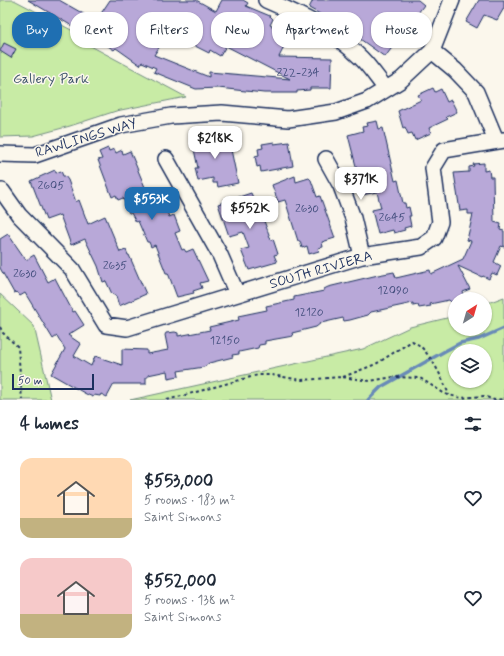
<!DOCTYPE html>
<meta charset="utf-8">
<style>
:root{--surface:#fff;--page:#f2f2f3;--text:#1f2937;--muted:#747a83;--accent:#1f6fb2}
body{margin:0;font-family:Mynerve,sans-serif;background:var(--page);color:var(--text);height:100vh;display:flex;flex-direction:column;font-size:15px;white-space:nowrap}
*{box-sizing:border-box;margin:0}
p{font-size:13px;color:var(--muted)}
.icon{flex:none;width:22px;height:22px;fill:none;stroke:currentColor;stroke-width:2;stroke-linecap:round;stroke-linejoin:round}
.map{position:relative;height:400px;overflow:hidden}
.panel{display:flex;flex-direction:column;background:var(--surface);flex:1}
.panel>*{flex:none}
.hud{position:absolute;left:12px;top:12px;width:480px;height:36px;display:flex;gap:8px}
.needle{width:26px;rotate:37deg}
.fabs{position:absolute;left:448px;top:292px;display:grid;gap:8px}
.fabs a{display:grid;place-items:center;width:44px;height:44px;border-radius:50%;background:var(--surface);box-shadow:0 1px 3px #0004;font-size:20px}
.scale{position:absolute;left:12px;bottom:10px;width:82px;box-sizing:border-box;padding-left:4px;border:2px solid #1b2f5e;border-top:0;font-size:11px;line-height:14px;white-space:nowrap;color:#1b2f5e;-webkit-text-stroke:3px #fbf7ec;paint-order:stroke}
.price{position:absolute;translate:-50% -34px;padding:0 9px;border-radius:8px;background:#fff;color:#222;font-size:13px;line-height:26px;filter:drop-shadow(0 1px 2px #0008)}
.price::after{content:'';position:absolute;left:50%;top:24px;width:12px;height:9px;margin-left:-6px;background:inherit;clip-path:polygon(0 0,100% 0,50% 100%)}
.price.current{background:var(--accent);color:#fff}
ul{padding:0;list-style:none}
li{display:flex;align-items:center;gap:12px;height:100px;padding:0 20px}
li span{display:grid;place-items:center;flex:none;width:112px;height:80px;border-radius:12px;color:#555}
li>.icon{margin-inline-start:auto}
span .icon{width:48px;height:48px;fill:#fffc;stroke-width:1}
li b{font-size:17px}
h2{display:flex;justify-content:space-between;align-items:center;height:48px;padding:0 20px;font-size:17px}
.chip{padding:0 14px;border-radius:16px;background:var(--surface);box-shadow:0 1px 3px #0004;font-size:14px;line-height:36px}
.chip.current{background:var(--accent);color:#fff}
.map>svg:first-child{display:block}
.green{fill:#c8eba5;stroke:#728d82;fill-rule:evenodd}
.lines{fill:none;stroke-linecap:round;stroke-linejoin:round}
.stream{stroke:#678ab8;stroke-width:3.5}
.building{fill:#b8a8d8;stroke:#1b2f5e;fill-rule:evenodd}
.minor-casing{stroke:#1b2f5e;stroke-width:18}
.path{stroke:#1b2f5e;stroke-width:2;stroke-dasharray:3 3;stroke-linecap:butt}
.minor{stroke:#fbf7ec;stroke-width:15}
.labels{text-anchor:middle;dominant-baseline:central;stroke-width:3;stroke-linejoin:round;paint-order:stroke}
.number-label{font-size:12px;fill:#424d7c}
.park-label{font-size:14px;fill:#3e556c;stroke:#fbf7ec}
.street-label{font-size:14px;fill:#1b2f5e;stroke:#fbf7ec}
</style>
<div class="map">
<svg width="504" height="400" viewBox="0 0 504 400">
<rect width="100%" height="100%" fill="#fbf7ec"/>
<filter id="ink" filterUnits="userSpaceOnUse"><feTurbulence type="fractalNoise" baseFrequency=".025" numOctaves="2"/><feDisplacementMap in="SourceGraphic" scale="8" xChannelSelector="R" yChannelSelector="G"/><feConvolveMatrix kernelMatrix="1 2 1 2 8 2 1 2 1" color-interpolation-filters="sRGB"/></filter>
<g filter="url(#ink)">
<path class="green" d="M0,0h14l63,33 10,11 99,53 -70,14 -46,15 -37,10 -33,1z
M0,294l34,32 17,74h-51z
M504,297v103h-374l233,-51 47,-22 45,-11v13h30v-25zM455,351h30v30h-30z"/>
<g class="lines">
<path class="stream" d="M368,400l13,-13 64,-36 15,-8 19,-4 25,-11"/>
</g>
<path class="building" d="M28,0h31l37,21 14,-21h86l20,11 6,-11h21l5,3 -2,3 24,10 3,3 -3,6 20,10 -11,22 53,1 -1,30h-21v2l-13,1v2h-33l-46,-5 -22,1 -42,-17 2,-4 -14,-6 -2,3 -24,-17 -2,2 -29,-19 -1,2zM166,37l14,8h3l2,-4 24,12 1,-3 10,6 6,-10 64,33 -81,-7v5l-55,-22z
M313,0h105l6,5 -39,52 -25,-18 2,-3 -32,-19 -1,2 -20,-11z
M479,0h25v8l-7,12 -13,-5 -7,13 -11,-6z
M4,43l12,6 -5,9 -11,-7z
M433,88l2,4 6,-3 6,13 4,-2 6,12 -11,5 2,2 -19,9 2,5 -16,7 -3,-7 -4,1 -3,-7 -2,1 -5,-17 23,-11 -3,-5z
M377,121l2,8 4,-1 12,53 3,-1 5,23h2l1,5 3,-1 2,9h-2l2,10 -7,2 1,2 -11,3 -1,-3 -15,4 -6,-24 9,-2 -4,-16 -15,3 -3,-13h1l-12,-47 15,-4 -1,-4 6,-1 -1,-3z
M219,132l1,4 4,-1 2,6 3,-1 9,43 -20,4 -1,-4h-4v-5l-15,3 -3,-13h3l-6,-28z
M274,142v2l15,-2 4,24 -32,6 -1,-6 -3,1 -2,-11 4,-1 -1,-6 5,-1 -1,-4z
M108,148l1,3 5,-2 2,4 6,-3 1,4 7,-3 17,41 11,-4 11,29 5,-2 6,16 -5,2 7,17 2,-1 2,3 7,-3 15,32 -8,2 2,5 -9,3 1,2 -17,4 -9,-24h-2l-11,-28 -4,2 -2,-5h-2l-9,-21 -2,1 -5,-9h-2l-6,-15 -5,2 -2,-5 -4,2 -14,-37 4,-1 -3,-7z
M484,163v8l5,-1 1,7h3l1,45 7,2 -1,6 4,1v16l-3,-1 -7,16 7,4 -4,9 -5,-2 -3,6 -6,-3 -1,1 -24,-11 12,23 -7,3 1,4 -13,6 -2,-2 -19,4 1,2 -12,2 -1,-3 -5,1v-3l-42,9 -3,3 -18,5 -6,1 -1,-3 -22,5 -5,4 -24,6 1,3 -28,5v3l-6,1 -1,3 -19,4v2l-7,1 1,2 -24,6 -5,4 -26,4 1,5 -11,2 -1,-7 -19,4v2h-2v7h-32l-7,13 -6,-3 -1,2 -6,-1 -1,2 -7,-3 -35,-20 14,-25 -8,-13 -4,3 -28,-46 -5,3 -3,-4 -3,1 -14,-25v-29l8,-5 18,26 8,-5 14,27 7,-4 18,34 2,-1 9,14 -16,10 13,9 -7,12 17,10 4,-10 27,9v-16l25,1v4l21,-4 -3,-15 1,-2 9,-1 3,1v3l32,-6 -1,-3 30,-7 -1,-4 29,-6 -1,-4 28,-6v-3l30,-6v-2l4,-2 50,-12 16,-3 2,6 34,-8 1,4 32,-15 8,-18 -4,-1 6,-26h-5v-4l-8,1 -6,-38 15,-1v-5l5,-1 -1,-2z
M55,170l1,3 5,-2 2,5h2l3,4 8,22 3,-2 9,24 17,-8 15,36 6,-2 2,5h1l17,39 -27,12 -3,-10 -4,-2 -6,-13 -3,1 -5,-16 -13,-27 -14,6 -11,-30 -14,5 -15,-39z
M295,176l1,6 13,-4 2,2 6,17 3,-1 15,42 -13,4 1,5 -5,1 1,3 -10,3 -2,-8 -5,2 -2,-7h-2l-13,-41 -7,2 -6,-17z
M251,193l3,7 2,-1 15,41 2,-1 5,15 -4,1 3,7 -28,8 -8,-20 8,-2 -6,-16 -14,4 -11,-32z"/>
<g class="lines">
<defs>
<path id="minor" d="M266,0c35,15 67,30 95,58 9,9 17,21 25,31
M432,51l23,19 21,22 20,48
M0,154l35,1 86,-30 50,-9 51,-3 66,6 48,-7 31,-11 34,-21 31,-29 20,-51
M166,159l54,96 17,39
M326,159l15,27 12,32 9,38
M2,191l17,24 53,54 34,56 21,3 235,-72 59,-9 13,-9 6,-16 -7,-54 11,-18 60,-10"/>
</defs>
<use href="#minor" class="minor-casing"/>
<path class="path" d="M0,327l3,6 15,14 4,53
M343,377l33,-13 36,-23c16,6 31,38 37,54
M167,400l91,-25h13l31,5 40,-3 28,4 24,-4 26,1 25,16 16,4 23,-2 10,4 10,-1"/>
<use href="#minor" class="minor"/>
</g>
</g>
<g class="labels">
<g class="number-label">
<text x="298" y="73">222-234</text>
<text x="51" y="186">2605</text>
<text x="307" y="209">2630</text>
<text x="392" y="218">2645</text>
<text x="115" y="266">2635</text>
<text x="25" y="274">2630</text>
<text x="393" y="291">12090</text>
<text x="309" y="313">12120</text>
<text x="225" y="341">12150</text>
</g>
<g class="park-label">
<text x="51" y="79">Gallery Park</text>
</g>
<g class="street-label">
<text transform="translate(86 138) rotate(-17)">RAWLINGS WAY</text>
<text transform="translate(321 270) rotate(-16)">SOUTH RIVIERA</text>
</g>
</g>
</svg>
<div class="fabs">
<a><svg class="needle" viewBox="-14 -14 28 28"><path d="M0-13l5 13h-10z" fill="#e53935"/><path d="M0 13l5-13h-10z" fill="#747a83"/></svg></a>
<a><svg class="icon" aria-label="layers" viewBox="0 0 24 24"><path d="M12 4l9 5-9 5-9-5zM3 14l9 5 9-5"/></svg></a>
</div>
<div class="scale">50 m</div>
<b class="price" style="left:215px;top:160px">$218K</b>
<b class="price" style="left:361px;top:201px">$371K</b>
<b class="price current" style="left:152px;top:221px">$553K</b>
<b class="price" style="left:250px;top:230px">$552K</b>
<div class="hud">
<a class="chip current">Buy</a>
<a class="chip">Rent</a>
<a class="chip">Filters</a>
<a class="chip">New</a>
<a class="chip">Apartment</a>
<a class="chip">House</a>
</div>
</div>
<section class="panel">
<h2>4 homes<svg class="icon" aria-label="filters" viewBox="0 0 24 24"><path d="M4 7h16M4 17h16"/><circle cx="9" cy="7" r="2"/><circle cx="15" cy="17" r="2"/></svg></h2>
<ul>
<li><span style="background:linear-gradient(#ffd9b3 75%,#c2b280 0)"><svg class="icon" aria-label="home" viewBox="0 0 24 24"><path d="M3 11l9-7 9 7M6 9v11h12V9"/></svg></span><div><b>$553,000</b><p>5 rooms · 183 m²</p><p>Saint Simons</p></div><svg class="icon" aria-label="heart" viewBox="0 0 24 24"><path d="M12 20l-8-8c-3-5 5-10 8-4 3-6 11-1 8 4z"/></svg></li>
<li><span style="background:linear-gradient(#f6c9c9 70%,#c2b280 0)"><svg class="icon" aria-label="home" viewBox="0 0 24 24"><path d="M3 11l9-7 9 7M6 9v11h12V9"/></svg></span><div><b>$552,000</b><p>5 rooms · 138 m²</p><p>Saint Simons</p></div><svg class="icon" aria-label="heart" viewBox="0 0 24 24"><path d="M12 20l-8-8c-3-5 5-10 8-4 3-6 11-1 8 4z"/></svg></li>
</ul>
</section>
